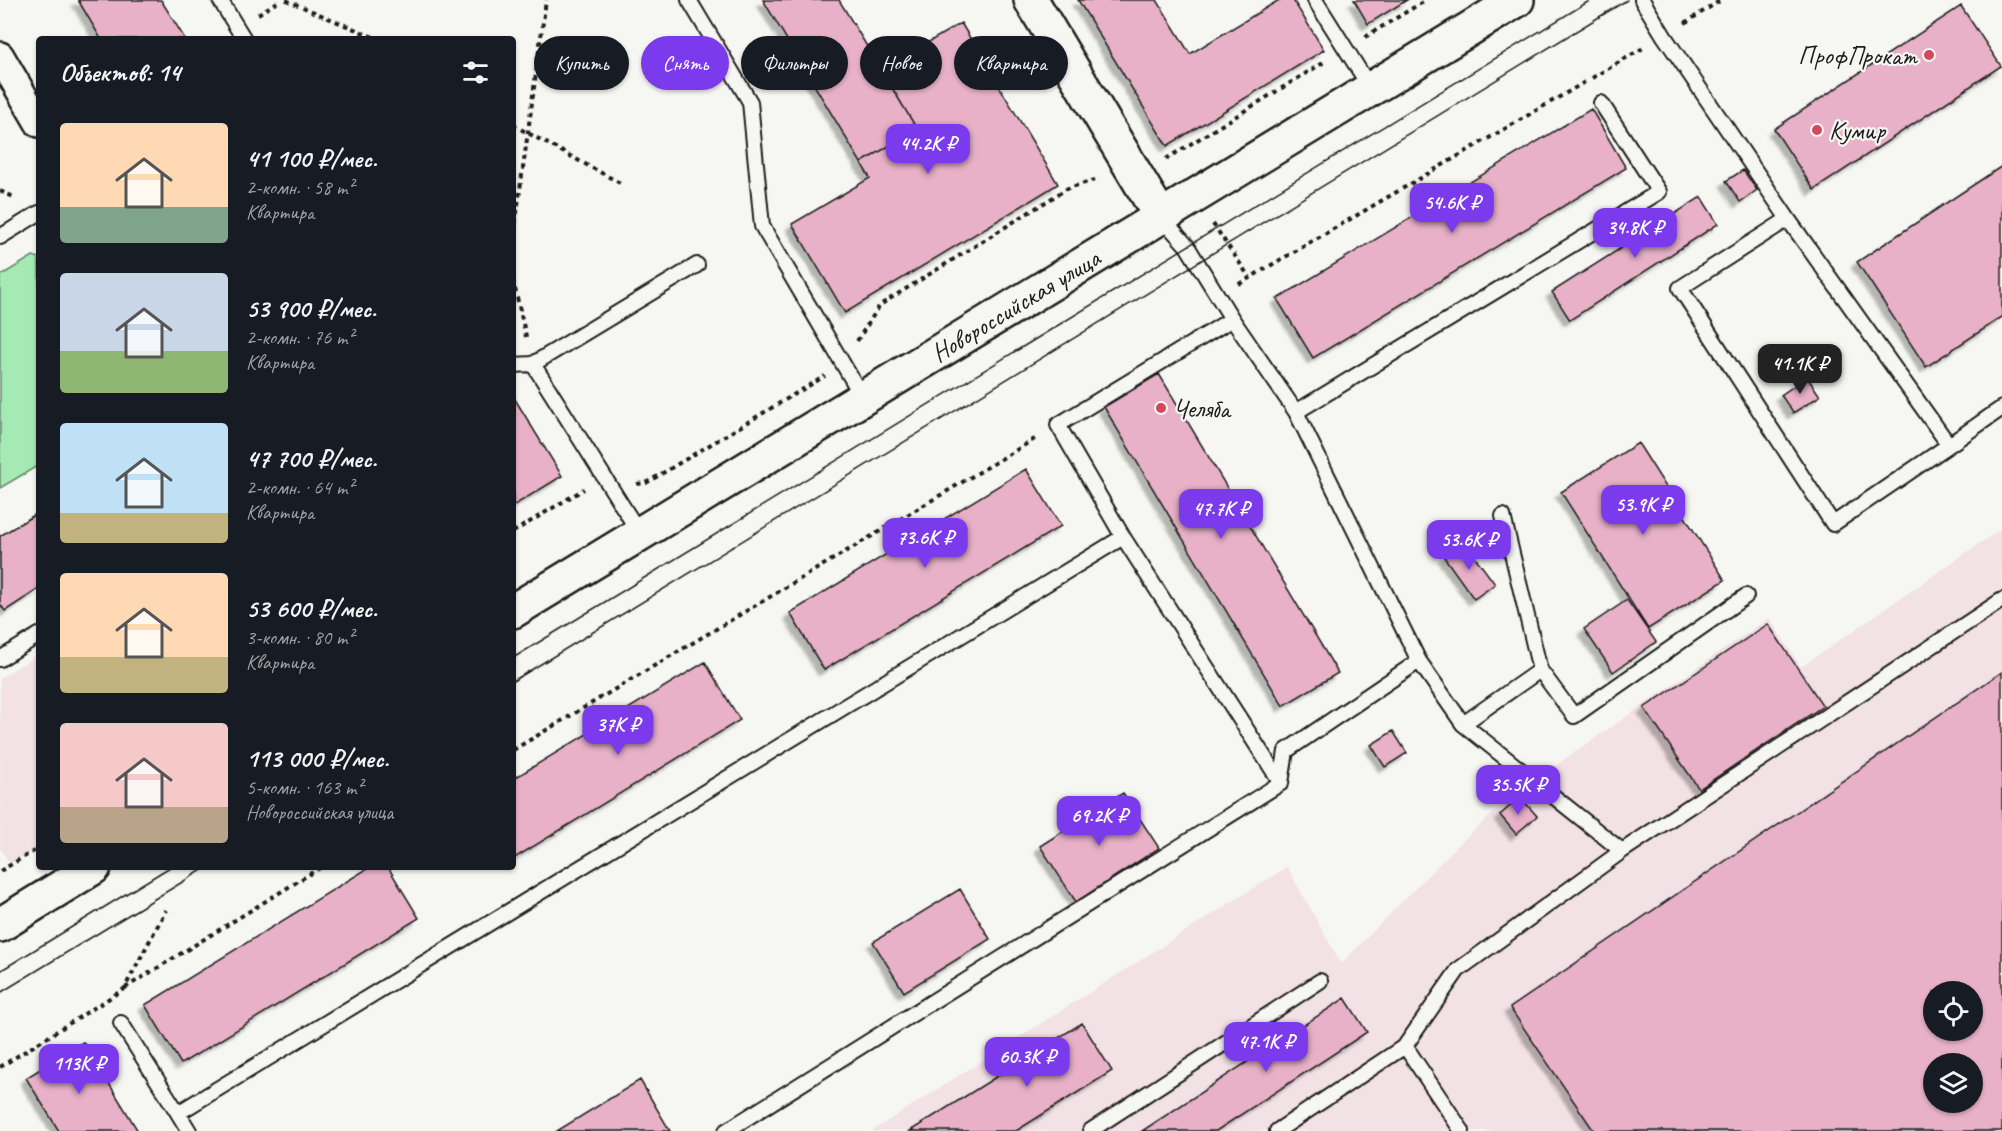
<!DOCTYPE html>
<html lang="ru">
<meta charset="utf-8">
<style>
:root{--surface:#171b24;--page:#242831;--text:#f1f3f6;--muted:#9ea1a6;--accent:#7c3aed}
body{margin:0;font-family:Caveat,sans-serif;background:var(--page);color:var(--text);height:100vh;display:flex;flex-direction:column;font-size:22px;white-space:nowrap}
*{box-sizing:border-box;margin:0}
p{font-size:20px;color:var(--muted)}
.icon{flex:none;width:33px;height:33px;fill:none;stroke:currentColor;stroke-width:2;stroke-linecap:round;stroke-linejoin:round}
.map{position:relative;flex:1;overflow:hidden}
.drawer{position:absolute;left:36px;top:36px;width:480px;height:834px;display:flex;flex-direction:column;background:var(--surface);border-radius:6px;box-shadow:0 2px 4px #0004}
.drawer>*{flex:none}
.guide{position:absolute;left:534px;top:36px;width:570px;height:54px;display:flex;gap:12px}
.buttons{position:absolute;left:1923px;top:981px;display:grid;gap:12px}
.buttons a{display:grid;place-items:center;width:60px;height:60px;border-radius:50%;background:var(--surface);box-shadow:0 2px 4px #0004;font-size:30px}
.price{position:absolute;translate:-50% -51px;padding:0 14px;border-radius:12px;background:var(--accent);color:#fff;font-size:20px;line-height:39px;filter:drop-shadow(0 2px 3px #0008)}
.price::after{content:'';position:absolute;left:50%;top:36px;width:18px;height:14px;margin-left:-9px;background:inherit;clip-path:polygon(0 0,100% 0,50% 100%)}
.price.selected{background:#222;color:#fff}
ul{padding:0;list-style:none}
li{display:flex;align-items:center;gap:18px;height:150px;padding:0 24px}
li span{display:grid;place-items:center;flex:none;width:168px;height:120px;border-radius:6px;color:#555}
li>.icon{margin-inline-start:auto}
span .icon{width:72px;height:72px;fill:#fffc;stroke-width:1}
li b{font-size:26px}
h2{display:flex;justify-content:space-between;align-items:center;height:72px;padding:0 24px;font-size:26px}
.tag{padding:0 21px;border-radius:27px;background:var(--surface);box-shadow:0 2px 4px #0004;font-size:21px;line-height:54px}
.tag.selected{background:var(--accent);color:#fff}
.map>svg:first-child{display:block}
.built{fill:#f2e1e5;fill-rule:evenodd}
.green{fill:#a5eab5;stroke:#608368;stroke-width:1.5}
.building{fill:#e8b1c8;stroke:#1c1c1c;stroke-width:1.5;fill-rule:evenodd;filter:url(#shadow)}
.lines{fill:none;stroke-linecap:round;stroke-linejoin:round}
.lane-casing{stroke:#1c1c1c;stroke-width:18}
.street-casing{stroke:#1c1c1c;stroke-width:32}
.secondary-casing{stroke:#1c1c1c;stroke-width:38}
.path{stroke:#1c1c1c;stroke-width:4;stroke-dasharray:4.5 4.5;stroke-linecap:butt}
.lane{stroke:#f6f6f2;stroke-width:14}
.street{stroke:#f6f6f2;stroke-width:27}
.secondary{stroke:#f6f6f2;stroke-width:33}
.tram{stroke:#1c1c1c;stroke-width:1.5}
.poi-dot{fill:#d1495b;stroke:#f6f6f2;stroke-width:2}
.labels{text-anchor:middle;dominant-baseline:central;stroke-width:4.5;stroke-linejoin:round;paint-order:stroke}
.poi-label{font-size:26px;fill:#1c1c1c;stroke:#f6f6f2;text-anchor:start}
.street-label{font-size:26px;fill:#1c1c1c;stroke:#f6f6f2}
</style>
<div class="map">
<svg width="2002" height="1131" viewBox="0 0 2002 1131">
<defs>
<filter id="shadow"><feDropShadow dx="-5.5" dy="5.5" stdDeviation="1.5" flood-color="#0004"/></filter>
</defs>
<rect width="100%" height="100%" fill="#f6f6f2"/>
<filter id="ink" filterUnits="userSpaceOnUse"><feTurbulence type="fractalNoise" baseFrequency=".0167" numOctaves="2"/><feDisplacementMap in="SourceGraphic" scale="12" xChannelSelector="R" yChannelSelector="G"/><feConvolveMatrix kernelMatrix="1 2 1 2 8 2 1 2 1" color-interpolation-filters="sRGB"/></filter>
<g filter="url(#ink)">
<path class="built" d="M2002,528v603h-1130l415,-264 54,97 115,-117 57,-52 256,-177 32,49zM1934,992h38v38h-38zM1934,1064h38v38h-38z
M39,654v192l-29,18 -10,-16v-170z"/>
<path class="green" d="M33,256l6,2v207l-39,23v-212z"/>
<path class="building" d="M78,0h83l24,39h-84z
M763,0h76l78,129 -56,34z
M1078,0h79l33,54 89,-54h14l31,50 -157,96z
M1354,0h53l-39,24z
M1961,6l40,60 -187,124 -40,-61z
M961,23l97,161 -213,129 -53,-89 78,-46 -9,-15 56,-34 -36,-59z
M1591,109l35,59 -313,190 -36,-59z
M2002,166v151l-76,50 -69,-105z
M1743,170l14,20 -17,12 -14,-21z
M1701,197l17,27 -148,96 -18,-28z
M1159,374l179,299 -55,33 -179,-299z
M1807,377l13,19 -27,17 -12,-18z
M513,396l49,80 -49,30z
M1638,443l87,137 -77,49 -87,-137z
M1026,469l35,57 -237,144 -34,-57z
M39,512v77l-34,22 -5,-7v-68z
M1464,542l31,42 -21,15 -30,-42z
M1627,600l29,42 -43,30 -29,-43z
M1768,624l55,82 -124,83 -55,-81z
M705,662l35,58 -227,139v-80z
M2002,672v459h-408l-84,-123zM1934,992h38v38h-38zM1934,1064h38v38h-38z
M1393,731l14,22 -22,14 -14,-22z
M1123,793l36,55 -83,54 -36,-56z
M1520,797l17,19 -21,18 -16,-19z
M370,867h18l31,51 -238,146 -36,-59z
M960,889l30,50 -86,53 -31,-50z
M1345,998l22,34 -151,99h-74z
M1082,1023l30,48 -96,60h-106z
M83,1042l22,35 33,54h-79l-33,-53z
M640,1080l30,51h-113z"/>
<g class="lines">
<defs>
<path id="lane" d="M220,0l24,39
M689,0l61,102 12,124 101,172
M1315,0l56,89
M1642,0l22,36 124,183 161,226 53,-37
M1161,217l26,29 45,73 64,93 123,249 44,63 159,127
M1788,219l-108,69 153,236 116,-79
M0,237l39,-24
M533,364l164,-99
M513,365l20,-1 107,170
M1296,412l363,-220 -58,-89
M1503,516l37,154 34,46 172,-120
M1123,537l-65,-112 174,-106
M0,659l39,-24
M1463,724l77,-54
M121,1023l57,90
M189,1131l-11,-18 945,-576 158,246
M726,1131l555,-348 5,-32 133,-90
M1090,1131l230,-150
M1277,1131l128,-85
M1462,1131l-57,-85 53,-76 164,-119 380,-251"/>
<path id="street" d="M0,56l39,67"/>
<g id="secondary">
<path d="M1031,0l130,217"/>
<path id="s1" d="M513,611l1004,-611"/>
<path d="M0,925l94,-58"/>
</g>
</defs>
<use href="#lane" class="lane-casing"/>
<use href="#street" class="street-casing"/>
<use href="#secondary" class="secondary-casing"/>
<path class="path" d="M286,0l92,39
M258,14l23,-14
M1685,23l36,-23
M1365,37l61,-37
M1592,78l53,-31
M513,125l107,58
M1166,159l160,-98
M0,191l16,7
M1213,224l37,54
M513,241l33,-241
M513,280l14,61
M1239,284l346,-202
M857,341l23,-36 188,-117 30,-9
M637,484l9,-1 179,-107
M513,532l71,-43
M513,750l525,-313
M0,871l39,-23
M125,988l196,-121
M0,1067l124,-78 42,-79"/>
<use href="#lane" class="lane"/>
<use href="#street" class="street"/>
<use href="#secondary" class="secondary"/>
<path class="tram" d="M513,658l1078,-658
M513,681l1114,-681
M0,971l170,-104
M0,993l207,-126"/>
</g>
</g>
<g class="poi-dot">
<circle cx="1929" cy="55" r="6"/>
<circle cx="1817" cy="130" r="6"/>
<circle cx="1161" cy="408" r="6"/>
</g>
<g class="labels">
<g class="poi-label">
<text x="1917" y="55" text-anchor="end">ПрофПрокат</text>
<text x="1829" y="130">Кумир</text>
<text x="1173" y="408">Челяба</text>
</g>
<g class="street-label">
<text stroke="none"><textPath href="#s1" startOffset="588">Новороссийская улица</textPath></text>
</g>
</g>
</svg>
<div class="buttons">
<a><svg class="icon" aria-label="locate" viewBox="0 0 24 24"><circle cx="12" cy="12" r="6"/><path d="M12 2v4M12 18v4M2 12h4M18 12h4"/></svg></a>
<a><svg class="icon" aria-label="layers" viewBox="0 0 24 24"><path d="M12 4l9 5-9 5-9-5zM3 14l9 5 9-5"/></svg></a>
</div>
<b class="price" style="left:928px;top:175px">44.2K ₽</b>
<b class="price" style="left:1452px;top:234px">54.6K ₽</b>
<b class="price" style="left:1635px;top:259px">34.8K ₽</b>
<b class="price selected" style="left:1800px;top:395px">41.1K ₽</b>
<b class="price" style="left:1643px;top:536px">53.9K ₽</b>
<b class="price" style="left:1221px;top:540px">47.7K ₽</b>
<b class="price" style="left:925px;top:569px">73.6K ₽</b>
<b class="price" style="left:1469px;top:571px">53.6K ₽</b>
<b class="price" style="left:618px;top:756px">37K ₽</b>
<b class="price" style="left:1518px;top:816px">35.5K ₽</b>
<b class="price" style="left:1099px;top:847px">69.2K ₽</b>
<b class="price" style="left:1266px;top:1073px">47.1K ₽</b>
<b class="price" style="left:1027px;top:1088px">60.3K ₽</b>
<b class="price" style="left:79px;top:1095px">113K ₽</b>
<div class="guide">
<a class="tag">Купить</a>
<a class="tag selected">Снять</a>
<a class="tag">Фильтры</a>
<a class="tag">Новое</a>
<a class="tag">Квартира</a>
</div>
<section class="drawer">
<h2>Объектов: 14<svg class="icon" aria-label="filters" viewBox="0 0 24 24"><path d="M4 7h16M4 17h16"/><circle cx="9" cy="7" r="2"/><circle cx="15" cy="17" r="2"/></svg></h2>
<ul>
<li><span style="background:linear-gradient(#ffd9b3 70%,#7fa58c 0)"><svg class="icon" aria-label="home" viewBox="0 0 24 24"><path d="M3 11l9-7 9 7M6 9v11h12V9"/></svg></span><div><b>41 100 ₽/мес.</b><p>2-комн. · 58 m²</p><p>Квартира</p></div></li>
<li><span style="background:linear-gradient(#c9d6e8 65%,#8fb573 0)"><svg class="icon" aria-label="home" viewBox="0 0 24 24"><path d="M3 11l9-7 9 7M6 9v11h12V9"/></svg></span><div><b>53 900 ₽/мес.</b><p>2-комн. · 76 m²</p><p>Квартира</p></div></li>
<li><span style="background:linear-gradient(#bfe0f5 75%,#c2b280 0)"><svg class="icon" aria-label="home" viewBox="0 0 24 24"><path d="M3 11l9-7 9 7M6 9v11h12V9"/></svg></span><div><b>47 700 ₽/мес.</b><p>2-комн. · 64 m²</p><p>Квартира</p></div></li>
<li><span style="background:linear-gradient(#ffd9b3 70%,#c2b280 0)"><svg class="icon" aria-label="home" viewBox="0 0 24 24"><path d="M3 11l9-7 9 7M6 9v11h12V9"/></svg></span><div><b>53 600 ₽/мес.</b><p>3-комн. · 80 m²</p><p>Квартира</p></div></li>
<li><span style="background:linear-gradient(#f6c9c9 70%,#b9a48a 0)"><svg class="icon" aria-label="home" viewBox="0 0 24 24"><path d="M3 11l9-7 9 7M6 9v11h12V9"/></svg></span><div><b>113 000 ₽/мес.</b><p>5-комн. · 163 m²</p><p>Новороссийская улица</p></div></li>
</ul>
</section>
</div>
